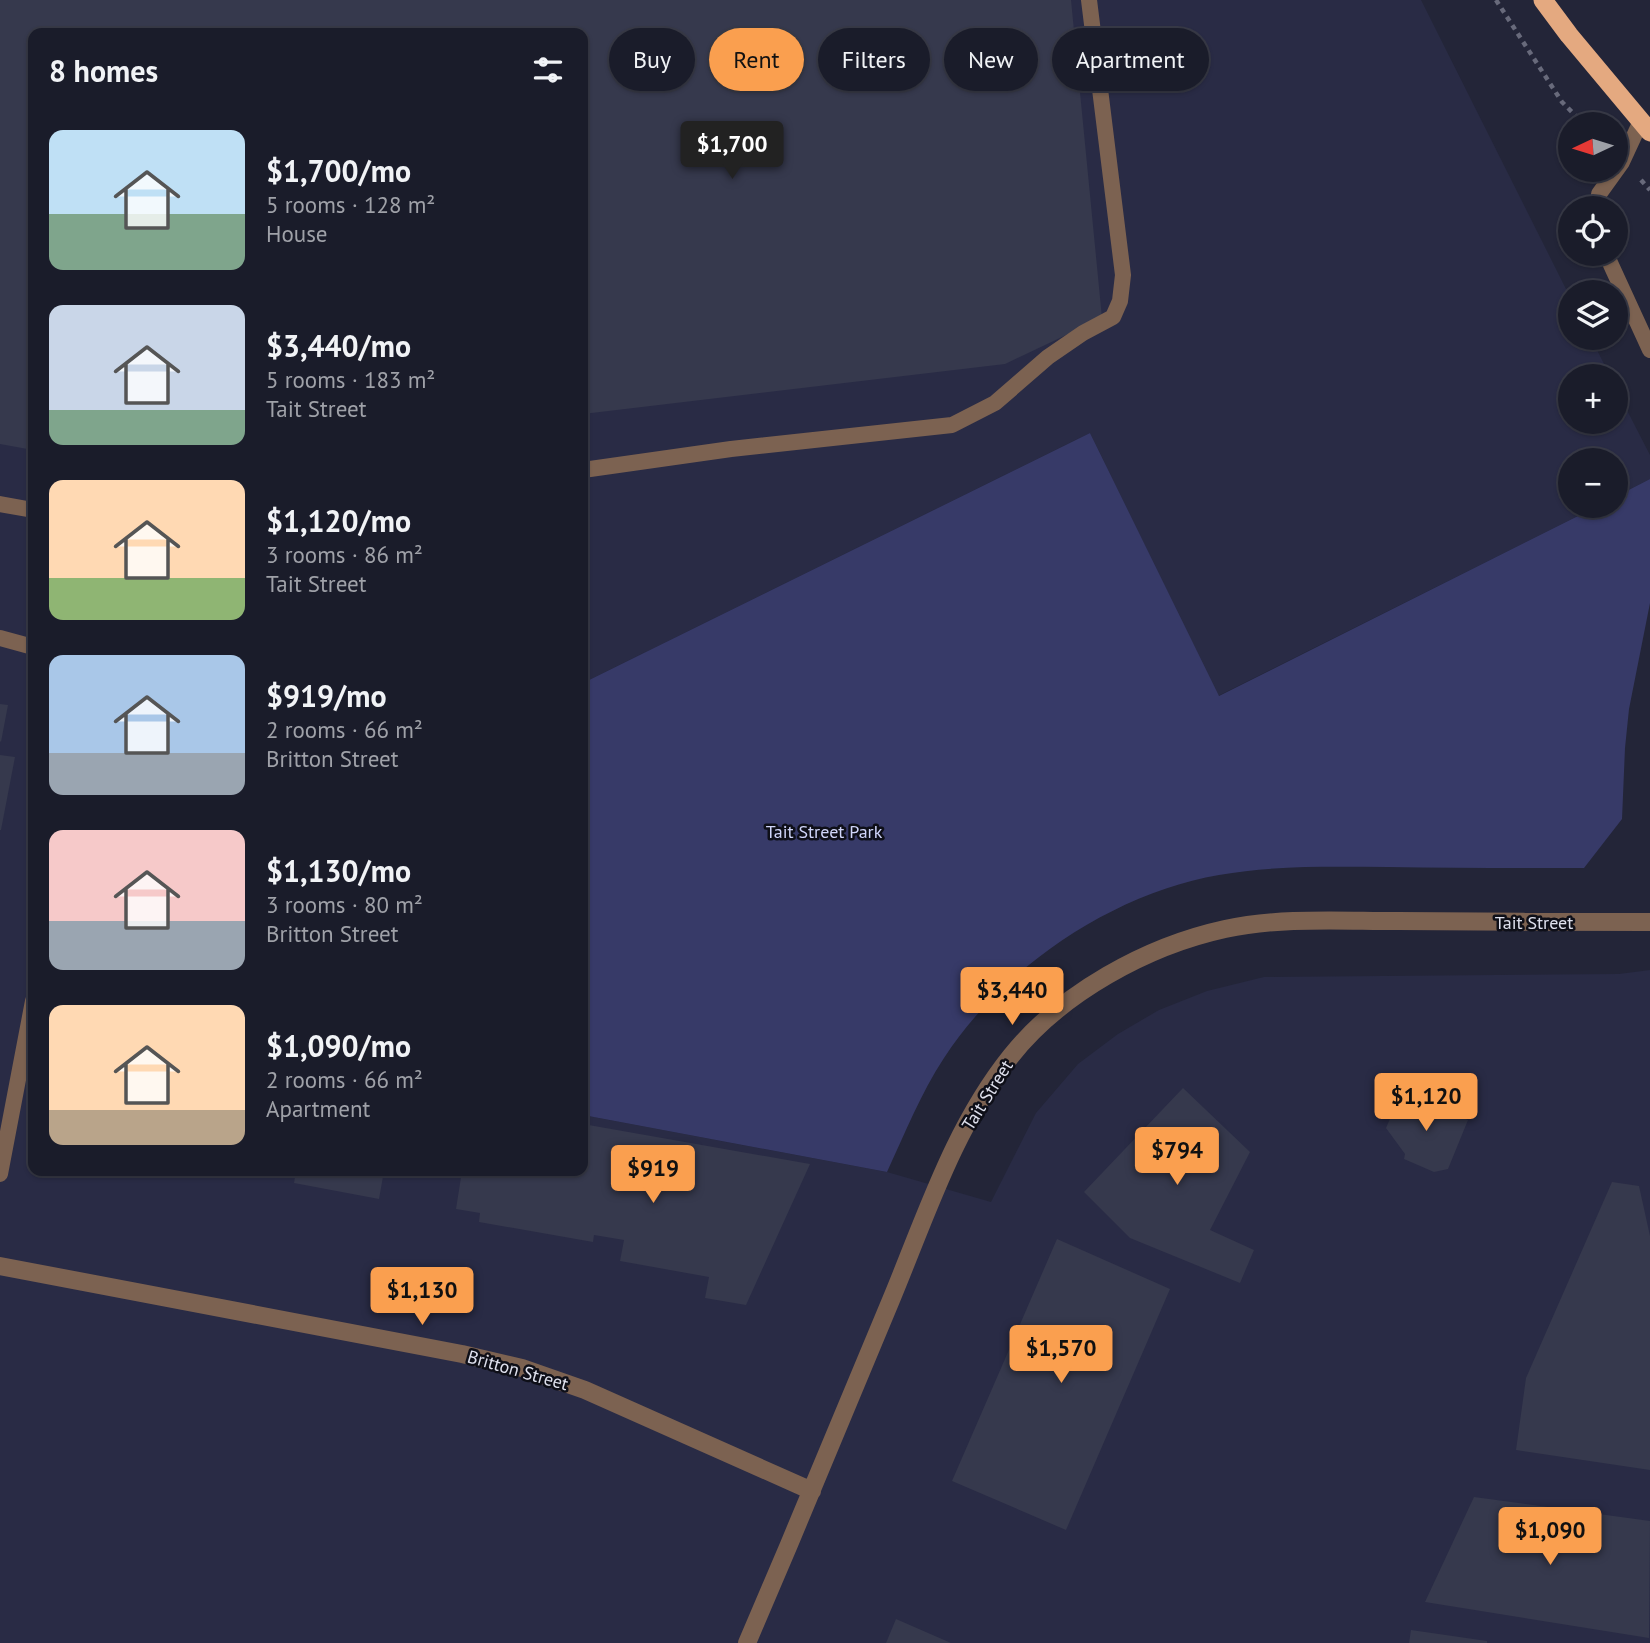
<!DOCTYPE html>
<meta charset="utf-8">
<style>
:root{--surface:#1a1c2a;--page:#232532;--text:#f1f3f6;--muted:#9fa1a8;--line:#383a47;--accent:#fa9f4f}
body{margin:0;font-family:"PT Sans",sans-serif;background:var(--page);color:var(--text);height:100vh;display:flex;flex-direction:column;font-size:26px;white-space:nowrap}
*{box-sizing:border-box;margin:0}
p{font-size:23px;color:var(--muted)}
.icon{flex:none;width:38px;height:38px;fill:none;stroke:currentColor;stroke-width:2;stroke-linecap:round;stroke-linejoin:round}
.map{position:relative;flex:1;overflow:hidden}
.details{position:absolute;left:28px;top:28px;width:560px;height:1148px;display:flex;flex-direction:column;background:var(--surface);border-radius:14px;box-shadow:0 2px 5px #0004,0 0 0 2px var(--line)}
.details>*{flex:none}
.hud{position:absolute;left:609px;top:28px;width:665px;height:63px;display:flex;gap:14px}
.needle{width:46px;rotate:266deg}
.fabs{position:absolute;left:1558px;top:112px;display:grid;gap:14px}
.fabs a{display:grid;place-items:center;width:70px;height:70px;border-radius:50%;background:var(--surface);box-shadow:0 2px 5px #0004,0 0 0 2px var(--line);font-size:35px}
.price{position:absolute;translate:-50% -60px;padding:0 16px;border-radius:7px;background:var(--accent);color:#111;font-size:23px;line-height:46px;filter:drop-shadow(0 2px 4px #0008)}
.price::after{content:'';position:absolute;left:50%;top:42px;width:21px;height:16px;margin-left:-10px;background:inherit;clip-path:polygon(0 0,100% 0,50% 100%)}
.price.on{background:#222;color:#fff}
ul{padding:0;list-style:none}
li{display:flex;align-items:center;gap:21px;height:175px;padding:0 21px}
li span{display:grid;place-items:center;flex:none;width:196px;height:140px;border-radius:14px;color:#555}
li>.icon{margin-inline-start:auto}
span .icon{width:84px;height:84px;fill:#fffc;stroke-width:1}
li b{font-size:30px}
h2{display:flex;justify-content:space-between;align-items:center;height:84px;padding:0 21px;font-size:30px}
.chip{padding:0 24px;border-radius:32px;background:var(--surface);box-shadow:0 2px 5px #0004,0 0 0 2px var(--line);font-size:24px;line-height:63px}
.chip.on{background:var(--accent);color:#111}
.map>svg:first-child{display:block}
.built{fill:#292b45}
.green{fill:#373a68}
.building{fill:#36394d}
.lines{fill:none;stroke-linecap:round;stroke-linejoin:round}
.path{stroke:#686a7b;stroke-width:4.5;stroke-dasharray:5 5;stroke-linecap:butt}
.service{stroke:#7c6251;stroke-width:16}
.minor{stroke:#7c6251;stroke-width:18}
.trunk{stroke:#e4a980;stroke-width:19}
.labels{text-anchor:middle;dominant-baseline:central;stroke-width:5;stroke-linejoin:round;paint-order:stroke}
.park-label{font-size:18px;fill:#d0d5f9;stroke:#0e0f18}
.street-label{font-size:18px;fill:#dee0ed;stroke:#0e0f18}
</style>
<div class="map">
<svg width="1650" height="1643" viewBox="0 0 1650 1643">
<rect width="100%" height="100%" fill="#232538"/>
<path class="built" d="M0,0h1421l149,297v41h21l19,38h-40v46h45v-35l35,68v24l-35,18v-37h-45v46h28l-380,190 -128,-263 -507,250v-650h-550v1138h550v-56l304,57 104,30 45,-89 42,-49 40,-30 41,-24 48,-19 57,-14 355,-3 31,-4v673h-1650z"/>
<path class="green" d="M1090,433l129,263 379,-190h17v-9l35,-18v124l-21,106 -4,39 -3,71 -38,49c-66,0 -131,0 -196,-1 -57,0 -113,-2 -169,8 -106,18 -217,93 -275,183 -23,35 -39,75 -57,114l-304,-57v-432z"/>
<path class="building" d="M0,0h1071l31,318 -97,46 -422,50v-381h-550v417l-33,-6z
M0,704l8,1 -7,37 -1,-1z
M0,755l15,2 -14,73h-1z
M1183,1088l67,64 -40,78 44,20 -14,33 -110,-45 -46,-46z
M1401,1093l67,27 -20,49 -14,3 -30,-13 1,-5 -19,-26z
M583,1124l227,40 -64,141 -41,-7 4,-21 -89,-16 4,-21 -30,-5 -1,7 -114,-20 1,-9 -24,-4 6,-38h121z
M296,1171h88l-5,28 -85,-16z
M1612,1182l27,4 11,50v234l-134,-20 10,-72z
M1057,1239l113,50 -104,241 -114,-49z
M1474,1497l176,24 -1,117 -224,-36z
M896,1619l55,24h-65z
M1411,1630l76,11v2h-78z"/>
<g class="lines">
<path class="path" d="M1496,0l66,102 22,22
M1641,180l9,10"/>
<path class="service" d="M1599,208v-14l23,-32 19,-41
M1606,254l44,96
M583,470l148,-21 221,-24 43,-22 53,-46 35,-24 30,-16 7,-16 3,-26 -34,-275
M0,504l33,6
M0,638l33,9
M0,1174l33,-173"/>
<path class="minor" d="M0,1266l462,88 60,14 63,22 227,101
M747,1643c49,-114 97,-229 144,-343 35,-84 63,-173 120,-244 50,-63 136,-110 214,-127 56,-12 115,-8 172,-8 84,1 169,1 253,1"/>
<path class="trunk" d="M1543,0l26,35 81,97"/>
</g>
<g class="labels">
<g class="park-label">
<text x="824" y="831">Tait Street Park</text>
</g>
<g class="street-label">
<text x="1534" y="922">Tait Street</text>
<text transform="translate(987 1095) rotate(-58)">Tait Street</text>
<text transform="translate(518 1370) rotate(16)">Britton Street</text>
</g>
</g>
</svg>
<div class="fabs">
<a><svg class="needle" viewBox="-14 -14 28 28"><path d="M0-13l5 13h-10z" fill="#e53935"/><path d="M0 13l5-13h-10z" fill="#9fa1a8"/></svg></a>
<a><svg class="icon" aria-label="locate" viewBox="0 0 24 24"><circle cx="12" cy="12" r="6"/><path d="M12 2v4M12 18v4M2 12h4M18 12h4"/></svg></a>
<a><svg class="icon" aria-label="layers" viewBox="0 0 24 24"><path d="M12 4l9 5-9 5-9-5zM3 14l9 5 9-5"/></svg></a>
<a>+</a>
<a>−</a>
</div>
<b class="price on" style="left:732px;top:181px">$1,700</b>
<b class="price" style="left:1012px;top:1027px">$3,440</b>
<b class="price" style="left:1426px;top:1133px">$1,120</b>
<b class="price" style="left:1177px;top:1187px">$794</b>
<b class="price" style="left:653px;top:1205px">$919</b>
<b class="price" style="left:422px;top:1327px">$1,130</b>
<b class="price" style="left:1061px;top:1385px">$1,570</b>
<b class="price" style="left:1550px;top:1567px">$1,090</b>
<div class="hud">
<a class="chip">Buy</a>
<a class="chip on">Rent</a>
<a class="chip">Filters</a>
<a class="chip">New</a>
<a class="chip">Apartment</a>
</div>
<section class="details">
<h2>8 homes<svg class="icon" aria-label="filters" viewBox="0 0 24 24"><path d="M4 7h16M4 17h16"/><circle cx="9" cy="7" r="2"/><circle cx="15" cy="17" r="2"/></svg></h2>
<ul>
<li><span style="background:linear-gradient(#bfe0f5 60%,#7fa58c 0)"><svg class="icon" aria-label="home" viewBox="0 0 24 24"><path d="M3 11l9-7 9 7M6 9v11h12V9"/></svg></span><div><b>$1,700/mo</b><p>5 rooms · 128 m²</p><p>House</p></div></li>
<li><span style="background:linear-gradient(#c9d6e8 75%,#7fa58c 0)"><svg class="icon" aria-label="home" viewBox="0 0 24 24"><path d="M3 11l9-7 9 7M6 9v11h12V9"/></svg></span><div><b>$3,440/mo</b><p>5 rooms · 183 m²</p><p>Tait Street</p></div></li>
<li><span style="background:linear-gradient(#ffd9b3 70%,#8fb573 0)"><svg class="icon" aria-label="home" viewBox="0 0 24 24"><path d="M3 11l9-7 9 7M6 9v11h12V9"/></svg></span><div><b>$1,120/mo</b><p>3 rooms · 86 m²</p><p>Tait Street</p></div></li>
<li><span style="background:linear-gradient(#a9c7e8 70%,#9aa5b1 0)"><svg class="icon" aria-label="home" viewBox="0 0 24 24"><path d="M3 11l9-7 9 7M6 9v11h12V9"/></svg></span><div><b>$919/mo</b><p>2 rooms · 66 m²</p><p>Britton Street</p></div></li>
<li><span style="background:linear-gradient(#f6c9c9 65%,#9aa5b1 0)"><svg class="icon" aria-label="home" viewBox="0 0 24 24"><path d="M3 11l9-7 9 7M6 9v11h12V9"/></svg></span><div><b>$1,130/mo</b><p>3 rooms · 80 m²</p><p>Britton Street</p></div></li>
<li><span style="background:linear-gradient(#ffd9b3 75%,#b9a48a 0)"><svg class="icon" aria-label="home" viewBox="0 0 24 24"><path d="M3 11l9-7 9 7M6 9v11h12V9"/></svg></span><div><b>$1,090/mo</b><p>2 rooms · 66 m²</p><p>Apartment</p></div></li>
</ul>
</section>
</div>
